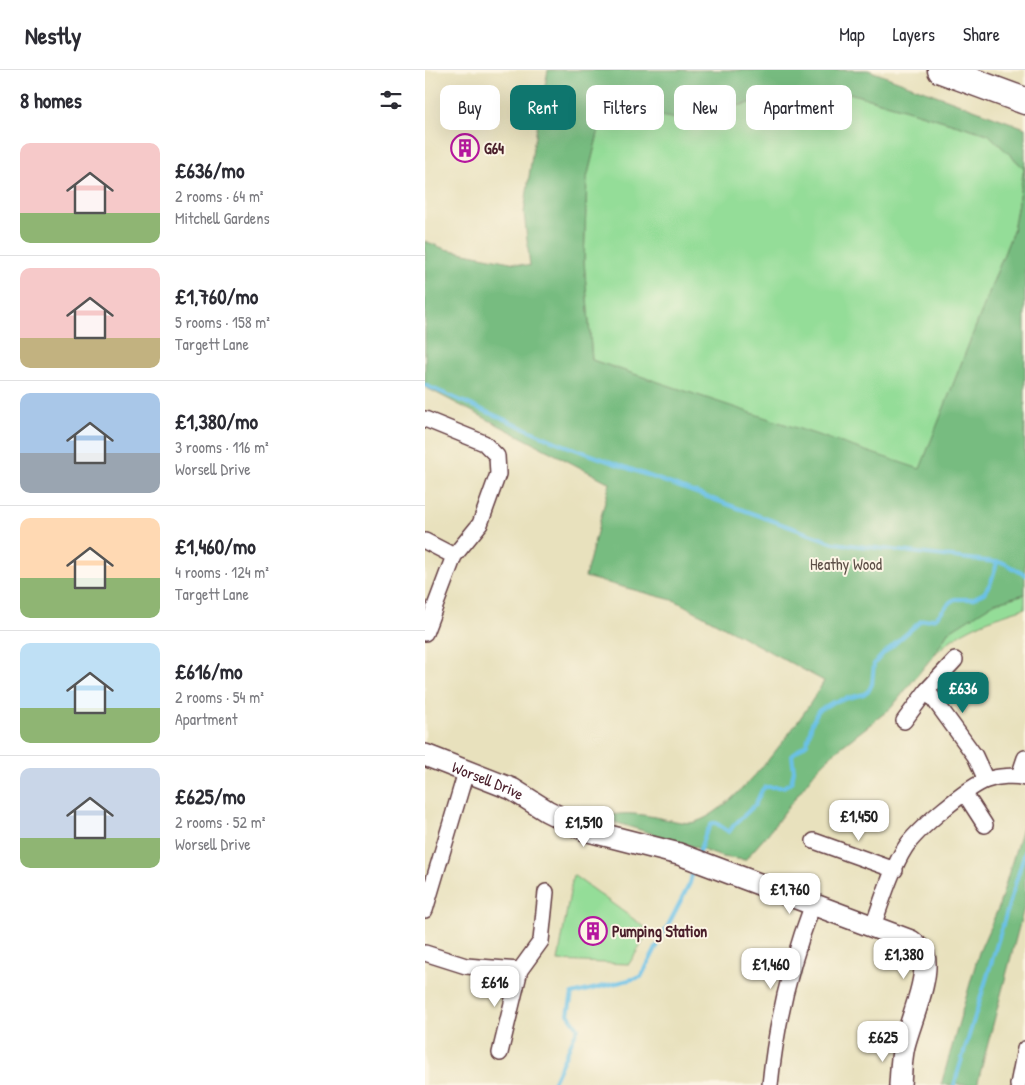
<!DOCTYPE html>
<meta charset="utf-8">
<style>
:root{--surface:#fff;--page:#f2f2f3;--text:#2b2b33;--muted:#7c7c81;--line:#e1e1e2;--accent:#0f766e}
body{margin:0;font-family:"Patrick Hand",sans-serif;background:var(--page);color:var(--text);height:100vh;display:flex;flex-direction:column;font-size:19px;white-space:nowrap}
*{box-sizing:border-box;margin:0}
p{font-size:16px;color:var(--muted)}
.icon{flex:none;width:28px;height:28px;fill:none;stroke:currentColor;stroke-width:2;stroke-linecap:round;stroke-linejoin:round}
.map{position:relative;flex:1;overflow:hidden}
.side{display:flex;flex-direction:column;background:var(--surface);width:425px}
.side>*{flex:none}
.guide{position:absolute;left:15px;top:15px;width:475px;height:45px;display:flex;gap:10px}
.price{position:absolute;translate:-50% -42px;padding:0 11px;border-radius:10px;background:#fff;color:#222;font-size:16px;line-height:32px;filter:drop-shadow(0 1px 2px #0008)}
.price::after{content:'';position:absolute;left:50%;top:30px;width:15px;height:11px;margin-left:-8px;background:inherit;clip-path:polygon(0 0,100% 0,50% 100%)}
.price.active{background:var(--accent);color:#fff}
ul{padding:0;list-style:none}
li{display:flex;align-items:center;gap:15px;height:125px;padding:0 20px}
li+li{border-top:1px solid var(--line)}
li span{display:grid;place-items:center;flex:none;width:140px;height:100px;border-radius:10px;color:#555}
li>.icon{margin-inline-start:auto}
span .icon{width:60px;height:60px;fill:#fffc;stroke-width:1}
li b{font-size:21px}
h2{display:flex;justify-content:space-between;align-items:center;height:60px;padding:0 20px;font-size:21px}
.chip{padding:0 18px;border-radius:10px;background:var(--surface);box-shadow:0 5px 20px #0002;font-size:18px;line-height:45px}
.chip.active{background:var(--accent);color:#fff}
header{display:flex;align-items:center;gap:30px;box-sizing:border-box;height:70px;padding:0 25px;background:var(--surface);border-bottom:1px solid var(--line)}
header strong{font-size:24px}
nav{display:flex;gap:28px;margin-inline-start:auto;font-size:18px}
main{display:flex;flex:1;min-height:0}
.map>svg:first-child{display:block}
.green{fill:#94dd98;stroke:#6f7e62;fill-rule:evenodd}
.forest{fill:#77bc80;stroke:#606e56;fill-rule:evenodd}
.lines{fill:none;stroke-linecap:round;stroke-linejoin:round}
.stream{stroke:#6ac1e7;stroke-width:4}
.street-casing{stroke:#623c41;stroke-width:18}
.secondary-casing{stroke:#623c41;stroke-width:24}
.highway-casing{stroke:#623c41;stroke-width:29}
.street{stroke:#fff;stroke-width:15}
.secondary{stroke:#fff;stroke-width:21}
.highway{stroke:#fff;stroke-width:26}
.labels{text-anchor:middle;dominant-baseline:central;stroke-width:4;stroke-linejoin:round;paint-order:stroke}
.poi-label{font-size:16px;font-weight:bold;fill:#4a1f2b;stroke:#fcf5e5;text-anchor:start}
.park-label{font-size:16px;fill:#5c4e46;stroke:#fcf5e5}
.street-label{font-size:16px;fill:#4a1f2b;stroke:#fcf5e5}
</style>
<header>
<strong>Nestly</strong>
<nav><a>Map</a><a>Layers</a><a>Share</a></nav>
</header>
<main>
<section class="side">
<h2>8 homes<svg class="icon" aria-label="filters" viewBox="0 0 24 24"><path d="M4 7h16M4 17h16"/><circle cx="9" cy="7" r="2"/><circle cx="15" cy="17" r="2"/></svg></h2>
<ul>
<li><span style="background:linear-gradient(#f6c9c9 70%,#8fb573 0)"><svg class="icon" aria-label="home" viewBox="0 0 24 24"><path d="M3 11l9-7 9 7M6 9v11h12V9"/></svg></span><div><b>£636/mo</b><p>2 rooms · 64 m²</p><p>Mitchell Gardens</p></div></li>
<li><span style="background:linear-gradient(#f6c9c9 70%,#c2b280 0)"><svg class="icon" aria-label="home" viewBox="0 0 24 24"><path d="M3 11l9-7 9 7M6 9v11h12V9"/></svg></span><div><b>£1,760/mo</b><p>5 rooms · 158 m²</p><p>Targett Lane</p></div></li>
<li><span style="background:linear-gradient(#a9c7e8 60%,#9aa5b1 0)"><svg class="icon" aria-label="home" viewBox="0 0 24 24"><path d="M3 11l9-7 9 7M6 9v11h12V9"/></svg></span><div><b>£1,380/mo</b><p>3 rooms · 116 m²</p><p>Worsell Drive</p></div></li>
<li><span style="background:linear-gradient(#ffd9b3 60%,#8fb573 0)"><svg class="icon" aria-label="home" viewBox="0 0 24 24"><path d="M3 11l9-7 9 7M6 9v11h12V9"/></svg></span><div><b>£1,460/mo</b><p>4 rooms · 124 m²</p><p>Targett Lane</p></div></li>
<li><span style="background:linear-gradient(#bfe0f5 65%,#8fb573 0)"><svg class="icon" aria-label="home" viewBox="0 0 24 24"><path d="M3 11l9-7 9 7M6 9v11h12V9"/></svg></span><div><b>£616/mo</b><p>2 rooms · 54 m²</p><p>Apartment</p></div></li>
<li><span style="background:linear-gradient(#c9d6e8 70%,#8fb573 0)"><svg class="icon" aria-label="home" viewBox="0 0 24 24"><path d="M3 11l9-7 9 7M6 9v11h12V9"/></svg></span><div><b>£625/mo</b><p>2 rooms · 52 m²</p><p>Worsell Drive</p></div></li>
</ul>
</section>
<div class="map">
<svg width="600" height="1015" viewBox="0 0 600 1015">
<rect width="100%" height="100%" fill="#fcf5e5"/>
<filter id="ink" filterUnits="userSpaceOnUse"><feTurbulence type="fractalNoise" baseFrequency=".02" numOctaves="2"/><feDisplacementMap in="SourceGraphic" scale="10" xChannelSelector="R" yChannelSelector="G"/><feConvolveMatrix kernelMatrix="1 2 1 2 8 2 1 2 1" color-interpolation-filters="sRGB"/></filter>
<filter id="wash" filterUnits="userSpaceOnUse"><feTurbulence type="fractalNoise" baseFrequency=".0096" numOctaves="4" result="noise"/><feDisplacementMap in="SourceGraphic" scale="20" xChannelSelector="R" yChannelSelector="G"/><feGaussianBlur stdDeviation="1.12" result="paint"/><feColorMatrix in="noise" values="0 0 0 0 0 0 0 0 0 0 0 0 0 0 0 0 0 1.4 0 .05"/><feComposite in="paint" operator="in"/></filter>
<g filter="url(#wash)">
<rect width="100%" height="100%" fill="#e8e1bd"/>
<path class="green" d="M421,22l142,42 36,34 -11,63 -93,239 -328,-110 -8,-99 3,-83 18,-73 72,14 115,-25z
M600,524v14c-36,11 -65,20 -92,48l15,-24 20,-13 26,-16z
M148,805l77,56 -21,33 -71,-3zM164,850l14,7 -7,15 -14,-8z"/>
<path class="forest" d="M123,0h320l157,58v466l-31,9 -46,29 -15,24 -42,52 -55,43 -21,21 -48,63 -22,25 -23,-3 -39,-14 -82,-25c29,-11 58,2 88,5 41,-3 115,-106 135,-142l-148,-80 -91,-24 25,-94 -185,-96v-146l20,8 85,17 -6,-53 9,-65zM421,22l142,42 36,34 -11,63 -93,238 -328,-109 -8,-99 3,-83 18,-73 71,14 116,-25z
M600,748v86l-48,181h-36l38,-133 19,-43z"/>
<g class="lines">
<path class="stream" d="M0,315l136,59 273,99 170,20 21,12
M273,785l7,-20 7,-12h4l13,9 5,-7 21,-20 7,-15 3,-3h18l8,-4 3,-12 -2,-16 15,-12 5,-20 6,-12 15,-9 31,-8 5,-4 3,-6 2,-20 9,-10 38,-33 15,-3 14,-16 5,-3h17l12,-6 7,-11 6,-19
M127,1015l26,-57 -10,-14 4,-20 69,-17 49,-94 4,-16
M529,1015l71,-233"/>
</g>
</g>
<g filter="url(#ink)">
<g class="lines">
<defs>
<path id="street" d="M0,349l59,24 13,13 1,18 -18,50 -26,32 -29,77
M0,471l29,15
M502,620l48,66 11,24
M479,651l23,-31 28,-30
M594,706l6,-18
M540,724l20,31
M389,771l81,29
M0,840l41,-138
M448,856c9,-25 18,-56 32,-78 10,-17 64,-62 82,-68 11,-4 27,-5 38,-2
M0,883l41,13 54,4 21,-29 5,-49
M462,971l17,5
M75,983l20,-83
M345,1015c6,-61 21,-123 43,-181
M593,1015l7,-36"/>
<g id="secondary">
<path id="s1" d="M0,685l87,34 35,22 38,19 94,24 232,87c4,4 12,9 13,14 6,23 -14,67 -20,91 -3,13 -3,26 -4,39"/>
</g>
<path id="highway" d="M516,0l84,31"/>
</defs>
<use href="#street" class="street-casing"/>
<use href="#secondary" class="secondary-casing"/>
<use href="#highway" class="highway-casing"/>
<use href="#street" class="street"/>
<use href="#secondary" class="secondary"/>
<use href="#highway" class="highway"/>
</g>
</g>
<defs>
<symbol id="building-ring" viewBox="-11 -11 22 22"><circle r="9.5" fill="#fcf5e5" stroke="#b5179e" stroke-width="1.5"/><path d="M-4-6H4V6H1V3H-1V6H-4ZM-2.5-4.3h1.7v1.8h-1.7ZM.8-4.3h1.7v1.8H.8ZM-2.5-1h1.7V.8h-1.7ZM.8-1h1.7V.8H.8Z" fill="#b5179e"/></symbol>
</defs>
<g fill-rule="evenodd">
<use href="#building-ring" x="24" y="62" width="32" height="32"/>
<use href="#building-ring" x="152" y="845" width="32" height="32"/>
</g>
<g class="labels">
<g class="poi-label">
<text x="59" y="78">G64</text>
<text x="187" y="861">Pumping Station</text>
</g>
<g class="park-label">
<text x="421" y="494">Heathy Wood</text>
</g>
<g class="street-label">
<text stroke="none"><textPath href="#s1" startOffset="68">Worsell Drive</textPath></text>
</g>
</g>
</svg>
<b class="price active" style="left:538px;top:644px">£636</b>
<b class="price" style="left:434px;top:772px">£1,450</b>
<b class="price" style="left:159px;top:778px">£1,510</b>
<b class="price" style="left:365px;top:845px">£1,760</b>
<b class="price" style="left:479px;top:910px">£1,380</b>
<b class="price" style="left:346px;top:920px">£1,460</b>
<b class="price" style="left:70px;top:938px">£616</b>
<b class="price" style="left:458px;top:993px">£625</b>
<div class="guide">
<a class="chip">Buy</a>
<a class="chip active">Rent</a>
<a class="chip">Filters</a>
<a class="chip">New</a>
<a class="chip">Apartment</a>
</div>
</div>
</main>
